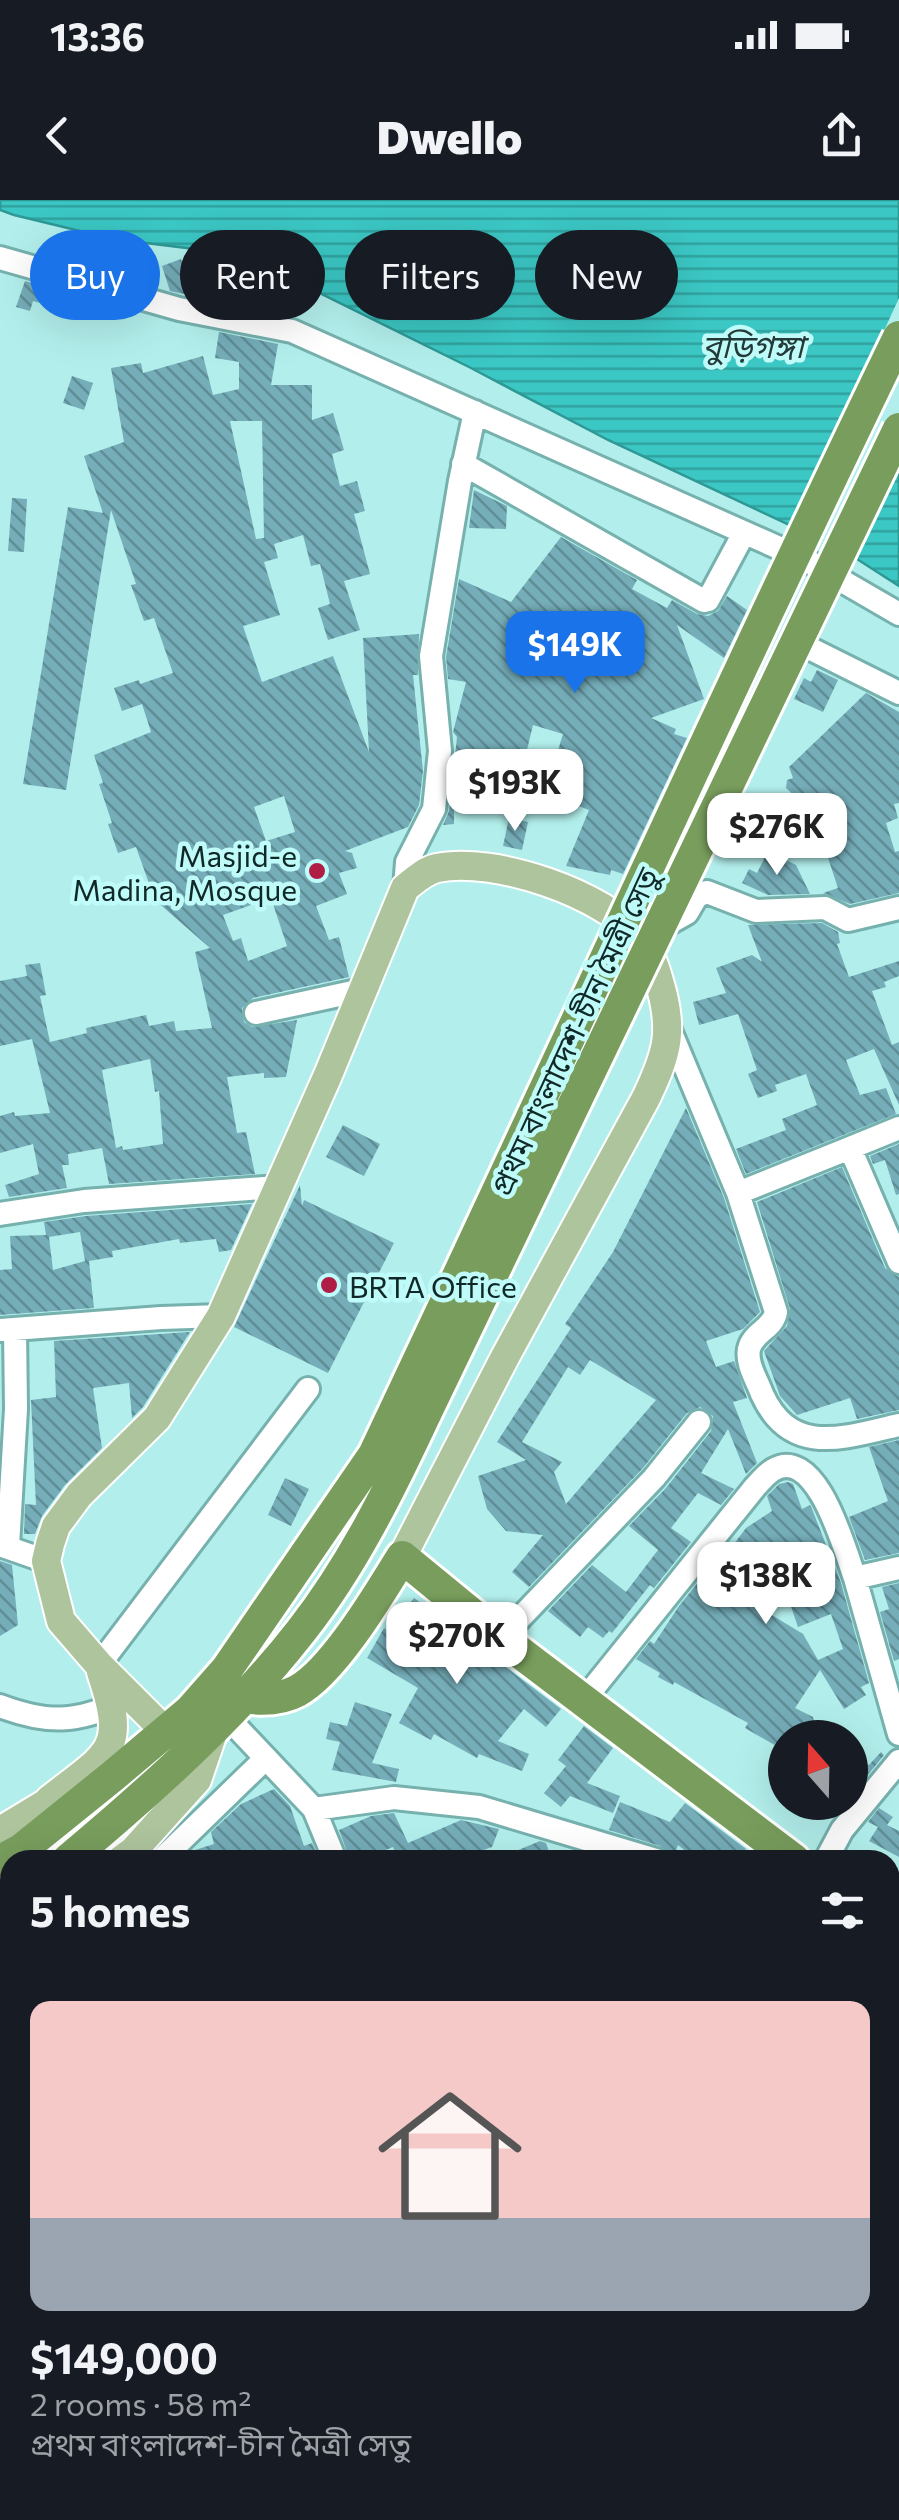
<!DOCTYPE html>
<meta charset="utf-8">
<style>
:root{--surface:#171b24;--page:#242831;--text:#f1f3f6;--muted:#9ea1a6;--accent:#1a73e8}
body{margin:0;font-family:Commissioner,"Noto Sans Bengali",sans-serif;background:var(--page);color:var(--text);height:100vh;display:flex;flex-direction:column;font-size:38px;white-space:nowrap}
*{box-sizing:border-box;margin:0}
p{font-size:32px;color:var(--muted)}
.icon{flex:none;width:55px;height:55px;fill:none;stroke:currentColor;stroke-width:2;stroke-linecap:round;stroke-linejoin:round}
.map{position:relative;flex:1;overflow:hidden}
.panel{position:absolute;left:0px;top:1650px;width:900px;height:670px;display:flex;flex-direction:column;background:var(--surface);border-radius:30px 30px 0 0;box-shadow:0 10px 40px #0002}
.panel>*{flex:none}
.banner{position:absolute;left:30px;top:30px;width:840px;height:90px;display:flex;gap:20px}
.needle{width:65px;rotate:340deg}
.controls{position:absolute;left:768px;top:1520px;display:grid;gap:20px}
.controls a{display:grid;place-items:center;width:100px;height:100px;border-radius:50%;background:var(--surface);box-shadow:0 10px 40px #0002;font-size:50px}
.price{position:absolute;translate:-50% -85px;padding:0 22px;border-radius:20px;background:#fff;color:#222;font-size:32px;line-height:65px;filter:drop-shadow(0 2px 5px #0008)}
.price::after{content:'';position:absolute;left:50%;top:60px;width:30px;height:22px;margin-left:-15px;background:inherit;clip-path:polygon(0 0,100% 0,50% 100%)}
.price.active{background:var(--accent);color:#fff}
ul{padding:0;list-style:none}
li{display:grid;align-content:center;gap:20px;height:530px;padding:0 30px}
li span{display:grid;place-items:center;height:310px;border-radius:20px;color:#555}
li>.icon{margin-inline-start:auto}
span .icon{width:180px;height:180px;fill:#fffc;stroke-width:1}
li b{font-size:42px}
h2{display:flex;justify-content:space-between;align-items:center;height:120px;padding:0 30px;font-size:42px}
.tag{padding:0 35px;border-radius:45px;background:var(--surface);box-shadow:0 10px 40px #0002;font-size:35px;line-height:90px}
.tag.active{background:var(--accent);color:#fff}
.status{display:flex;justify-content:space-between;align-items:center;height:70px;padding:0 50px;background:var(--surface);direction:ltr}
.status svg{height:28px;fill:currentColor}
header{display:flex;justify-content:space-between;align-items:center;height:130px;padding:0 30px;background:var(--surface);font-size:45px;font-weight:800}
.map>svg:first-child{display:block}
.water{fill:url(#water-rules);stroke:#2e9895;stroke-width:2.5}
.pier{fill:#b2efec}
.building{fill:url(#building-back-hatch);fill-rule:evenodd}
.lines{fill:none;stroke-linecap:round;stroke-linejoin:round}
.minor-casing{stroke:#76b1ae;stroke-width:28}
.major-casing{stroke:#fff;stroke-width:32}
.highway-casing{stroke:#fff;stroke-width:38}
.minor{stroke:#fff;stroke-width:22}
.major{stroke:#aec49d;stroke-width:28}
.highway{stroke:#789d5c;stroke-width:32}
.highway-bridge-casing{stroke:#fff;stroke-width:38;stroke-linecap:butt}
.highway-bridge{stroke:#789d5c;stroke-width:32}
.poi-dot{fill:#b11e45;stroke:#bffcf9;stroke-width:4}
.labels{text-anchor:middle;dominant-baseline:central;stroke-width:9;stroke-linejoin:round;paint-order:stroke}
.poi-label{font-size:30px;fill:#102928;stroke:#bffcf9;text-anchor:end}
.street-label{font-size:30px;fill:#102928;stroke:#bffcf9}
.water-label{font-size:32px;font-style:italic;fill:#233a39;stroke:#bffcf9}
</style>
<div class="status"><b>13:36</b><svg viewBox="0 0 49 12"><path d="M0 12V9h3v3zM5 12V6h3v6zM10 12V3h3v9zM15 12V0h3v12zM26 1h20v11H26zM47 4h2v5h-2z"/></svg></div>
<header><svg class="icon" aria-label="back" viewBox="0 0 24 24"><path d="M15 5l-7 7 7 7"/></svg>Dwello<svg class="icon" aria-label="share" viewBox="0 0 24 24"><path d="M12 15V3M7 8l5-5 5 5M5 13v7h14v-7"/></svg></header>
<div class="map">
<svg width="899" height="2320" viewBox="0 0 899 2320">
<defs>
<pattern id="water-rules" width="6" height="5" patternUnits="userSpaceOnUse" patternTransform="scale(2.5)"><rect width="6" height="5" fill="#3bc7c4"/><path d="M0 2.5h6" fill="none" stroke="#30a29f"/></pattern>
<pattern id="building-back-hatch" width="6" height="6" patternUnits="userSpaceOnUse" patternTransform="scale(2.5)"><rect width="6" height="6" fill="#75adb9"/><path d="M-1 5l2 2M0 0l6 6M5-1l2 2" fill="none" stroke="#5f8d96"/></pattern>
</defs>
<rect width="100%" height="100%" fill="#b2efec"/>
<path class="water" d="M0,0h899v386l-56,-36 -235,-110 -139,-73 -180,-89 -78,-27 -98,-12 -99,-24 -14,-5z
M899,2186v134h-85l-3,-10h79v-121z"/>
<path class="pier" d="M899,98v119l-65,134 -42,-20z"/>
<path class="building" d="M181,59l12,37 -23,-5 -8,-25z
M25,81l35,10 -5,16 -22,-6 -3,10 -14,-4z
M219,132l59,12 -7,41h41v35l21,-7 11,37 -12,4 8,32 17,-5 8,30 -11,3 16,60 -26,7 16,49 -32,10 -10,-32 12,-4 -10,-40 -9,2 -8,-31 -29,9 4,14 -14,4 16,53 -37,11 19,56 71,-26 36,96 -6,-114 56,-4 -1,41h-5l10,96 -4,34 -11,22 -63,24 7,2 5,15 -18,5 8,21 -31,12 13,34 10,-3 10,40 -96,21 -11,10 2,14 8,5 45,-7 -11,57 -22,1v-5l-37,4 10,56 9,-1 9,42 -146,10 -7,-36 -34,6 1,11h-7l5,23 -58,9 -4,-12 34,-11 -6,-30 -33,9v-37l14,-4 1,4 35,-3 -18,-74 -32,7v-65l27,-5 -2,-11 15,-2 6,32 -6,1 10,46 37,-9 -1,-5 60,-13 3,11 25,-5 2,10 36,-3 -17,-76 15,-4 -55,-48 -19,-53 -18,6 -10,-29 4,-1 -13,-39 4,-1 -9,-28 57,-23 -9,-28 -20,7 -8,-23 25,-8 1,4 33,-11 -19,-55 -10,3 -13,-36 5,-1 -25,-74 -45,280 -43,-6 45,-277 35,6 -19,-57 40,-14 -13,-74 30,-5 2,10 60,-17 10,39 26,-6v-27l-24,-4zM230,221h32l2,117 -8,1zM284,596l11,36 -29,9 -12,-34zM271,698l16,48 -39,15 -7,-23 -8,3 -10,-26zM150,859l5,33 4,-1 4,53 -40,6 -1,-4 -6,2 -14,-78z
M72,176l21,7 -9,27 -21,-7z
M474,290l33,16 -1,23 -37,-1z
M12,298l15,1 -3,53 -16,-1z
M561,337l76,43 -5,9 35,19 5,-8 25,14 11,2 10,-5 9,-15 20,14 -23,48 -47,-33 27,74 -53,19 25,11 -2,5 13,4 -64,136 -12,-4 -1,5 -44,-9 23,-56 -35,-13 -2,5 -22,1v-11l-30,-4 -4,23 -42,-7v20l-11,1 6,-14 8,-74 -4,-5 13,-50 -18,-3 -2,-22 13,-78 52,23zM533,525l30,9 -8,26 -30,-2z
M817,470l21,10 -15,32 -29,-13 10,-21 7,4z
M866,493l33,19v91l-5,1 4,14 -12,5 9,29 4,-1v42l-49,11 -27,-11 15,-5 -20,-60 -13,-3 8,-12 -27,-25 1,-8 6,-2 -4,-11z
M509,618l19,4 -6,28 -19,-4z
M768,651l28,14 14,29 -42,1 -26,-12 7,-14 8,4z
M822,723l16,9 2,11 -3,1 12,33 50,-16v15l-15,6 2,5 -14,4 20,54 7,-3v63l-25,-56 -28,11 14,35 26,-7 10,26 -150,60 -10,-25 50,-19 -4,-11 35,-14 -11,-31 -31,11 2,6 -19,7 -10,-24 9,-4 -19,-56 -39,11 -6,-23 33,-9 -10,-25 36,-13 10,7 -14,-37z
M686,908l38,90 36,114 -17,17 -37,12 10,26 18,-6 13,37 -14,4 24,61 -11,11 -18,-45 -27,44 33,16 -13,16 -23,-12 -27,35 20,14 -37,46 -4,-3 -38,48 -3,-2 -6,7 -15,-11 -8,10 -32,-26 44,-46 34,27 32,-42 -29,-24 37,-38 45,-57 2,-15 -13,-9 -13,6 -44,55 -114,119 -17,-15 31,-37 -37,-4 -19,-22 -9,-33 48,-16 -29,-18 74,-114 -6,-4 48,-72zM590,1160l66,40 -90,104 -12,-32 8,-10 -40,-20 46,-75 12,8z
M343,925l37,19 -16,32 -38,-19z
M899,944v50l-3,1 -11,-35 -12,4 -3,-8z
M842,967l43,101 14,9v133l-42,9 -7,-21 -53,17 -17,-19 -16,-45 23,-25 3,-17 -33,-107z
M300,985l2,21 2,-6 90,43 -66,130 -94,-46z
M252,1004l-21,46 -12,2 -3,-13 -36,4 -1,-4 -67,12 1,6 -24,4 5,47 -94,7v-45l12,-1 -2,-33 36,-1 -2,-13 42,-6zM80,1032l5,29 -32,9 -4,-33z
M190,1132l-47,75 -11,11 -3,-35 -36,5 9,60 -37,37 -23,31 -7,18h-11l1,-30 11,1 -5,-105 25,-3 -2,-56z
M899,1240v113l-34,7 -16,-43 39,-16 -19,-54z
M285,1278l24,11 -18,37 -23,-11z
M788,1282l5,2 9,25 8,-4 2,4 29,74 28,100 -8,4 5,8 -22,14 -24,-39 -25,38 18,9 4,21h-32v13l-40,-23 3,-5 -74,-41 -1,3 -15,-8 2,-4 -24,-14 14,-18 4,3 25,-38 42,-52 3,3 22,-29 26,-17 -5,-15 12,-12zM775,1360l23,67 33,-13 12,35 -25,11 -15,-26 -54,-33z
M0,1361l12,4 6,60 -18,11z
M899,1383v76l-5,2 -14,-49 9,-3 -7,-22z
M414,1398l37,26 -5,6 45,26 70,53 -15,18 -22,-18 -26,32 31,13 -7,17 -43,-17 -2,4 -43,-24 -3,6 -32,-17 19,-35 -51,-30 17,-30 6,4z
M355,1502l37,12 -20,49 27,6 -3,13 -64,-12 8,-28 -14,-3 4,-17 17,4z
M584,1526l29,22 -26,35 33,13 -7,17 -43,-17 -9,11 -17,-14 22,-27 -8,-6z
M881,1552l3,3 -34,42v-42l19,10z
M274,1589l16,17 14,40 8,-3 7,17h-136l9,-9 22,-7 -3,-12 30,-28z
M620,1602l50,20 15,-19 61,46 -11,11h-38l-19,-15 -5,13 -13,-12 -51,-16z
M879,1608l14,9 -6,8 12,6v26l-30,-16 9,-14 -10,-5z
M394,1613l14,30 53,-23 38,9 -7,18 -37,13h-57l-5,-13 -31,13h-12l-11,-30 32,-14z
M540,1641l6,2 6,17h-58z"/>
<g class="lines">
<defs>
<path id="minor" d="M0,58l179,51 113,22 514,229 93,54
M463,264l241,137 4,-1 36,-67
M797,442l102,51
M405,688l2,-26 27,-53 6,-58 -9,-95 29,-175 15,-69
M657,730l30,-17 10,-17 10,-4 49,19 69,-3 23,12 51,-12
M256,813l106,-23
M669,828l69,165 38,119c-3,17 -23,20 -27,37 -3,15 8,31 13,45 29,64 83,43 137,31
M850,948l49,-20
M738,993l112,-45 49,114
M0,1014l84,-13 194,-14
M0,1130l161,-12 60,-2
M0,1345l46,16
M8,1346l8,-137 -1,-80
M899,1368l-44,10 44,156
M501,1438l153,-160 45,-56
M99,1465l209,-276
M583,1501l172,-214c5,-5 11,-13 18,-17 44,-26 72,81 82,108
M0,1506c48,18 77,17 123,-5
M227,1517l87,92 21,51
M314,1609l80,-11 85,9 177,53
M161,1660l103,-100
M826,1660l16,-30 57,-69
M890,1691l9,2
M0,1781l10,27
M890,2012l9,33
M0,2029l10,-3
M0,2141l10,-3
M890,2149l9,-2
M0,2234l10,-3
M107,2310l4,10
M175,2310l3,10
M593,2310l4,10
M0,2312l10,-4
M462,2320l27,-10"/>
<path id="major" d="M165,1531l-66,-66 -38,-44 -15,-60 4,-17 6,-18 23,-31 78,-77 64,-102 107,-241 77,-187c10,-8 19,-17 32,-20 57,-12 168,26 204,71 9,12 14,28 18,42 15,49 9,71 -13,117l-141,259 -103,200
M49,1600c60,-48 79,-48 52,-128
M0,1631l63,-38
M121,1660l12,-9 64,-71 18,-53
M0,1742l10,-6"/>
<path id="highway" d="M243,1497c18,3 37,3 54,-6 36,-19 83,-98 105,-134l99,81 293,222
M68,1660c83,-70 166,-143 233,-229 52,-66 90,-144 125,-219
M0,1661l21,-11 93,-75 76,-64 37,-42 147,-214 26,-55
M0,1710l10,-8
M890,1731l9,6"/>
</defs>
<use href="#minor" class="minor-casing"/>
<use href="#major" class="major-casing"/>
<use href="#highway" class="highway-casing"/>
<use href="#minor" class="minor"/>
<use href="#major" class="major"/>
<use href="#highway" class="highway"/>
<defs>
<path id="highway-bridge" d="M400,1200c167,-354 328,-711 499,-1063
M426,1212l473,-983"/>
</defs>
<use href="#highway-bridge" class="highway-bridge-casing"/>
<use href="#highway-bridge" class="highway-bridge"/>
</g>
<g class="poi-dot">
<circle cx="317" cy="671" r="10"/>
<circle cx="329" cy="1085" r="10"/>
</g>
<g class="labels">
<g class="poi-label">
<text x="297" y="654">Masjid-e<tspan x="297" dy="34">Madina, Mosque</tspan></text>
<text x="349" y="1085" text-anchor="start">BRTA Office</text>
</g>
<g class="street-label">
<text transform="translate(573 831) rotate(-65)">প্রথম বাংলাদেশ-চীন মৈত্রী সেতু</text>
</g>
<g class="water-label">
<text x="753" y="145">বুড়িগঙ্গা</text>
</g>
</g>
</svg>
<div class="controls">
<a><svg class="needle" viewBox="-14 -14 28 28"><path d="M0-13l5 13h-10z" fill="#e53935"/><path d="M0 13l5-13h-10z" fill="#9ea1a6"/></svg></a>
</div>
<b class="price active" style="left:575px;top:496px">$149K</b>
<b class="price" style="left:515px;top:634px">$193K</b>
<b class="price" style="left:777px;top:678px">$276K</b>
<b class="price" style="left:766px;top:1427px">$138K</b>
<b class="price" style="left:457px;top:1487px">$270K</b>
<div class="banner">
<a class="tag active">Buy</a>
<a class="tag">Rent</a>
<a class="tag">Filters</a>
<a class="tag">New</a>
</div>
<section class="panel">
<h2>5 homes<svg class="icon" aria-label="filters" viewBox="0 0 24 24"><path d="M4 7h16M4 17h16"/><circle cx="9" cy="7" r="2"/><circle cx="15" cy="17" r="2"/></svg></h2>
<ul>
<li><span style="background:linear-gradient(#f6c9c9 70%,#9aa5b1 0)"><svg class="icon" aria-label="home" viewBox="0 0 24 24"><path d="M3 11l9-7 9 7M6 9v11h12V9"/></svg></span><div><b>$149,000</b><p>2 rooms · 58 m²</p><p>প্রথম বাংলাদেশ-চীন মৈত্রী সেতু</p></div></li>
</ul>
</section>
</div>
